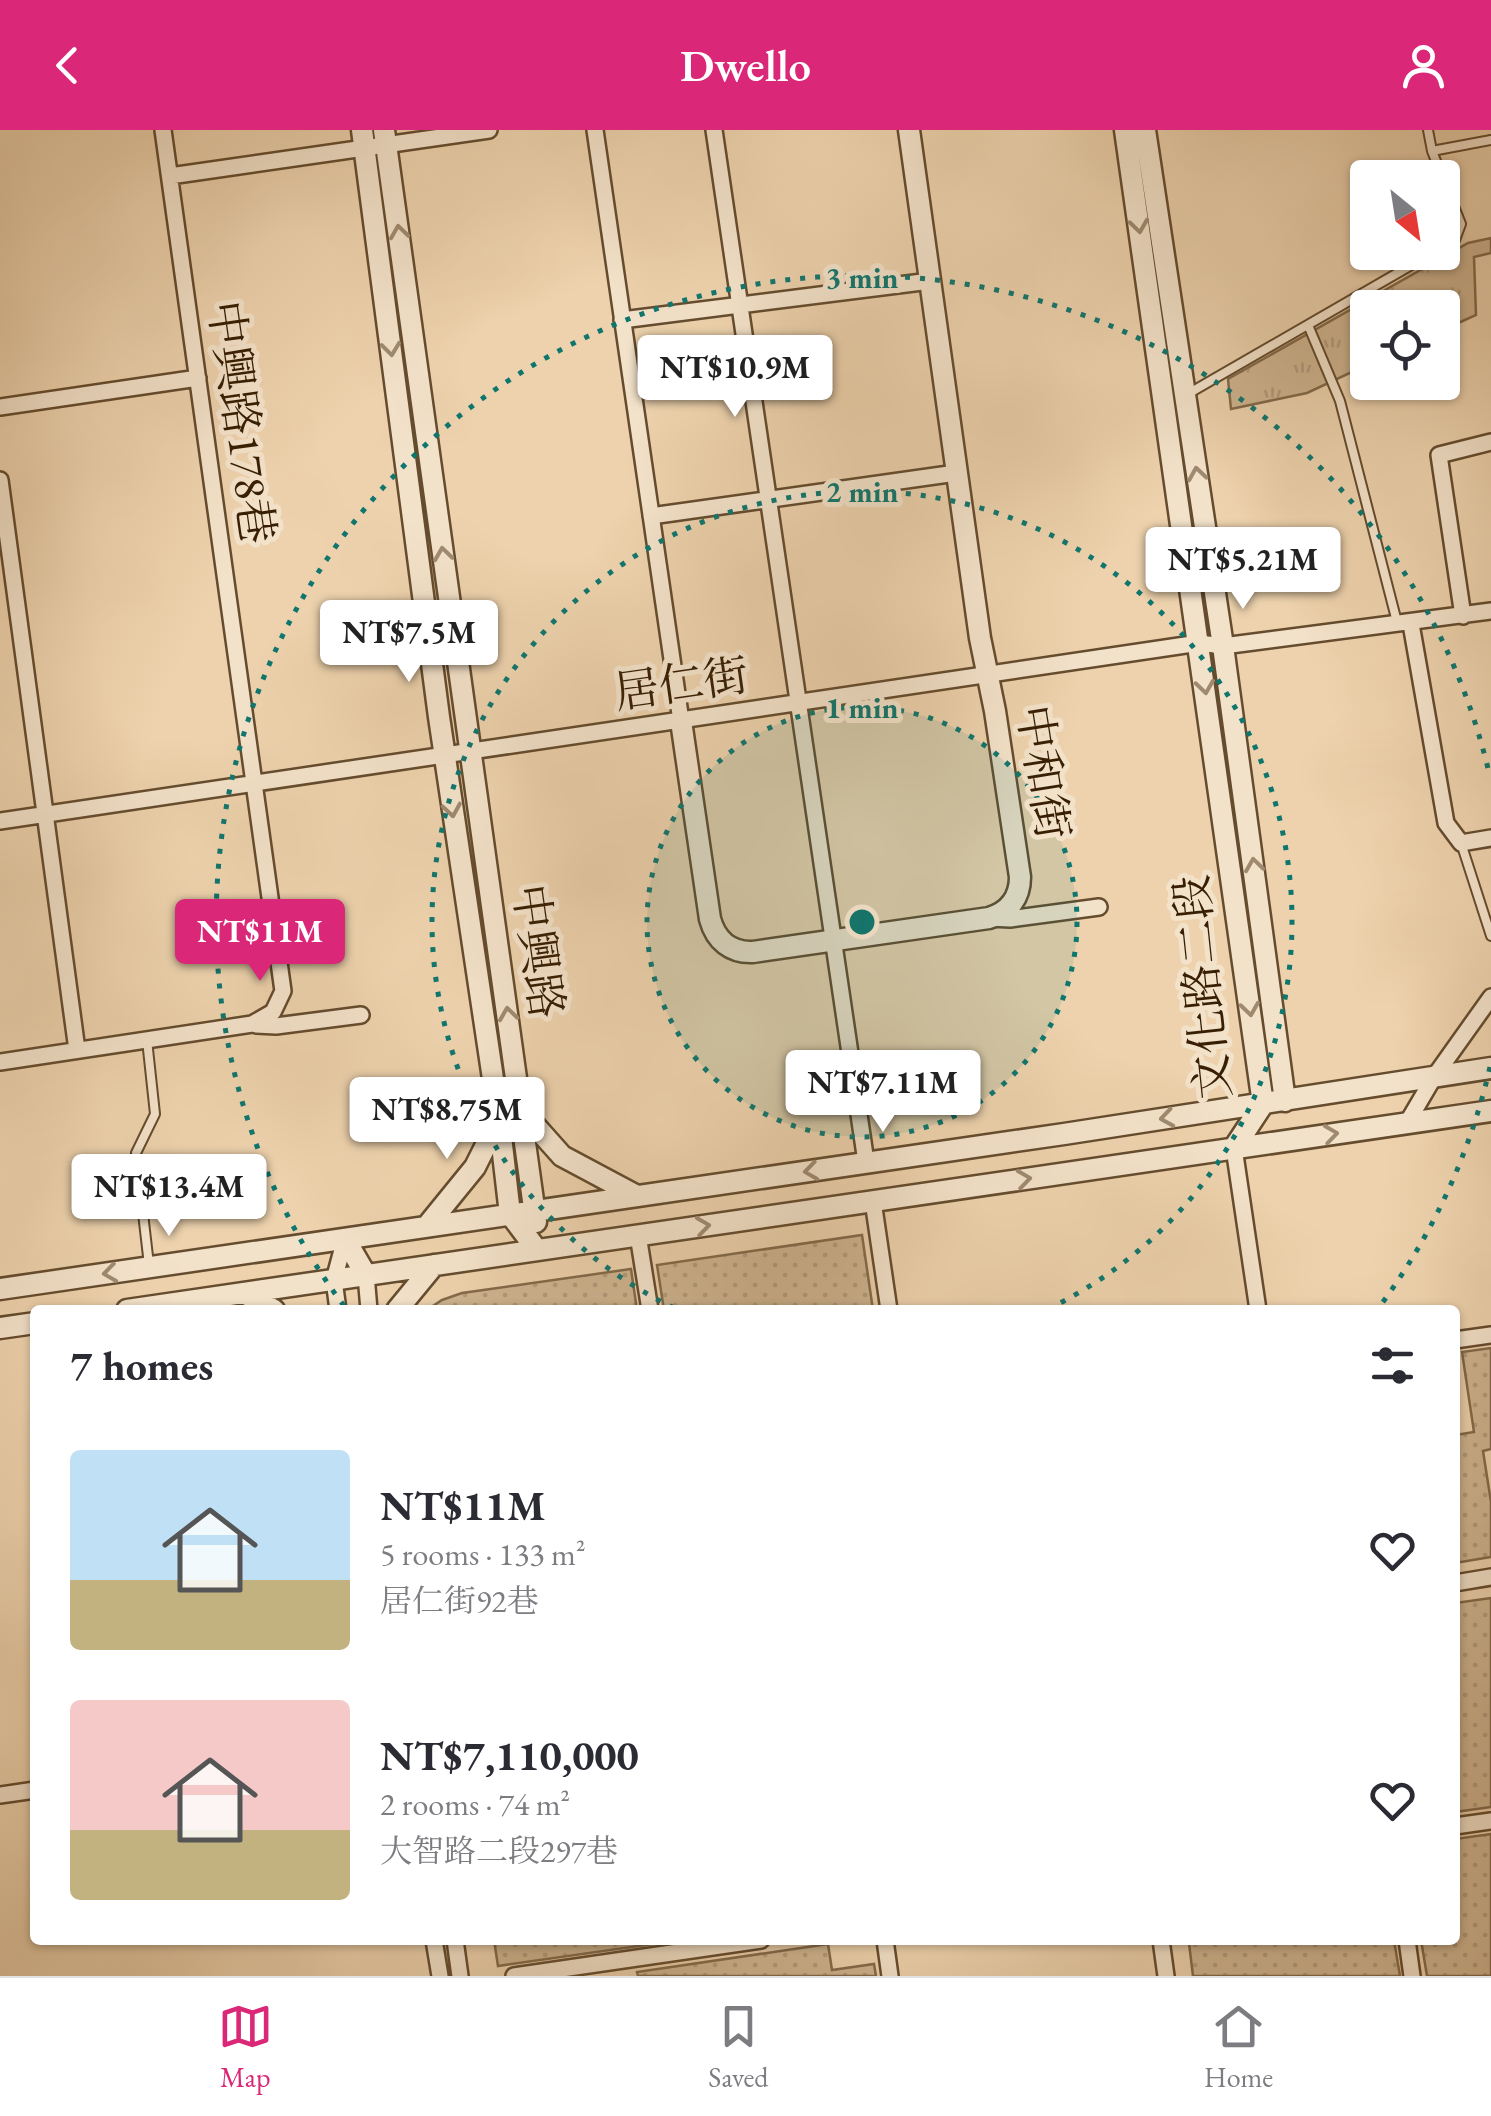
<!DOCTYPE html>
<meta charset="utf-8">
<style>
:root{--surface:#fff;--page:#f2f2f3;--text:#2b2b33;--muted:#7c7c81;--line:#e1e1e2;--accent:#db2777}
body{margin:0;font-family:"EB Garamond","Noto Serif TC",serif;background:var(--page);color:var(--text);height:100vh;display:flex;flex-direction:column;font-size:38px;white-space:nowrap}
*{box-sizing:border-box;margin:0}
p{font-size:32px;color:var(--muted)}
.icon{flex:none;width:55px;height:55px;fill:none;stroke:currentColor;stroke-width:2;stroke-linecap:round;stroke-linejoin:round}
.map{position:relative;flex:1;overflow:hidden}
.panel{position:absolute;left:30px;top:1175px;width:1430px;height:640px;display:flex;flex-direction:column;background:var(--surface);border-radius:10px;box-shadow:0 2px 8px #0004}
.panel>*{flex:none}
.needle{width:65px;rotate:150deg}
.fabs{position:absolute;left:1350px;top:30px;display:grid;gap:20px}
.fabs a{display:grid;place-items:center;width:110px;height:110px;border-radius:10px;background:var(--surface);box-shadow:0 2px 8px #0004;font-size:50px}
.price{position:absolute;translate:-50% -85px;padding:0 22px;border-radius:10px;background:#fff;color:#222;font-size:32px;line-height:65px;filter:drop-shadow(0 2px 5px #0008)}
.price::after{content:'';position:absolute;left:50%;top:60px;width:30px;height:22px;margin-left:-15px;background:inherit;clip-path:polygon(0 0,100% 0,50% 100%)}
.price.selected{background:var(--accent);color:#fff}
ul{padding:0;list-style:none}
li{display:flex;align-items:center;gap:30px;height:250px;padding:0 40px}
li span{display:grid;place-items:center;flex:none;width:280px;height:200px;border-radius:10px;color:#555}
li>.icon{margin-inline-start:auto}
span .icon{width:120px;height:120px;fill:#fffc;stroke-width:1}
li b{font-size:42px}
h2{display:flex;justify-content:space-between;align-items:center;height:120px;padding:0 40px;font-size:42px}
header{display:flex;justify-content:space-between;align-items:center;height:130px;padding:0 40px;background:var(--accent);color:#fff;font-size:45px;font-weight:600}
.tabs{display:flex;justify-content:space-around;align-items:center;height:140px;border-top:2px solid var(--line);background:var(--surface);font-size:28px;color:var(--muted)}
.tabs a{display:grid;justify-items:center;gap:5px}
.tabs .selected{color:var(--accent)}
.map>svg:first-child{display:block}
.grass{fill:url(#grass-dots);stroke:#836a4a;stroke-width:2.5}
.park{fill:url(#park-tufts);stroke:#836a4a;stroke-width:2.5}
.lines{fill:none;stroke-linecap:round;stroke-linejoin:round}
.service-casing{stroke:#654c2e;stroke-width:12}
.minor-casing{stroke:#654c2e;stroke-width:20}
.tertiary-casing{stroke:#654c2e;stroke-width:25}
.service{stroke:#f3e2ca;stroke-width:8}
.minor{stroke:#f3e2ca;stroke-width:15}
.tertiary{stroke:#f3e2ca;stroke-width:20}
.oneway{stroke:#9f8a70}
.ring{fill:none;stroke:#0f766e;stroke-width:5;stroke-dasharray:5 10}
.labels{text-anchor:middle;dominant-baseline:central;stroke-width:10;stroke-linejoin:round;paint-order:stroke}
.street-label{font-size:45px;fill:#381f03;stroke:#f3e2ca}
.centre{fill:#0f766e;stroke:#f3e2ca;stroke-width:5}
.ring-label{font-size:30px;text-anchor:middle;font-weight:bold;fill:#0f766e;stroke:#f3e2ca;stroke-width:10;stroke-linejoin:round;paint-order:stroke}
</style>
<header><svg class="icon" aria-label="back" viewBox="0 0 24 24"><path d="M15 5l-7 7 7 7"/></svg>Dwello<svg class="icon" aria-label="person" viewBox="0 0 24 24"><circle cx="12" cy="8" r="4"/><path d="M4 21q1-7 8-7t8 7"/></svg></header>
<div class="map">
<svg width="1491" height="1846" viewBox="0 0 1491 1846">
<defs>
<pattern id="grass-dots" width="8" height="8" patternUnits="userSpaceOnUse" patternTransform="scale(2.5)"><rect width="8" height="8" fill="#ceb490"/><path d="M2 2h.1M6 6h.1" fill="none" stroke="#b29a7b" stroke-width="1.8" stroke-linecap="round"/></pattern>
<pattern id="park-tufts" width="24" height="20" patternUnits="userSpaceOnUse" patternTransform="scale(2.5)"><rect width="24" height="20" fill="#ceb490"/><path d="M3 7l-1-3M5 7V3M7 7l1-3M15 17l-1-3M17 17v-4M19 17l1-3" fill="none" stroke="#b29a7b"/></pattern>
</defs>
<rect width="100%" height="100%" fill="#edd2ad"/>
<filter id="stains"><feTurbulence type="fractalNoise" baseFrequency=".002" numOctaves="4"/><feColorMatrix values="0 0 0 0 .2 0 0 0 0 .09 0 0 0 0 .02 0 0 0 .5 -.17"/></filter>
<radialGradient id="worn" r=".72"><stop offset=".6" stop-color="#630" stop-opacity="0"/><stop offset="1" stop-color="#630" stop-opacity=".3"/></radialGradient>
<path class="grass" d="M862,1105l11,75h-209l-7,-45z
M631,1139l6,41h-210l15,-10 20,-7z
M1491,1218v101l-8,2 8,51v55l-36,6v-128l19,-3 -12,-80z
M1491,1468v209l-36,5v-209z
M1491,1704v142h-64l-6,-36h34v-101z
M494,1810h187l-183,26z
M1211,1810h183l6,36h-207l-4,-33z
M828,1814l4,26 42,-6 2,12h-238l-1,-4z"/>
<path class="park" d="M1491,108v15l-17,4 2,58 -33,15 -1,-22h-74l-1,57 -60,28 -76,16 -3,-30 240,-136z"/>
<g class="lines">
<defs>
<path id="service" d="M1428,0l4,21 29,73 -6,16 -13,8
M1432,21l59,-11
M1308,195l32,76 57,221
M1186,265l248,-143
M1461,713l30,93
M147,910l8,74 -19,39 13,112"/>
<path id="minor" d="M595,0l86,591
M714,0l152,1032
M170,46l319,-46
M622,190l308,-39
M0,277l198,-29
M0,350l77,570
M651,386l305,-43
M1463,486l-24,-161 52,-13
M1411,494l35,199 15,20 30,-5
M0,691l1199,-178 24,3 268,-35
M989,788l21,1 89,-12
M256,895l20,1 85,-11
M0,932l252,-38 21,-12 10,-21 -120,-861
M1407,993l27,-46 57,-80
M1234,1018l24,162
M873,1071l16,109
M638,1105l12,75
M366,1145l3,35
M338,1180l-4,-30 11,-41
M1455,1210l36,-5
M1455,1453l36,-6
M0,1665l35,-5
M1455,1696l36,-5
M434,1810l6,36
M455,1810l5,36
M885,1810l5,36
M1161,1810l5,36
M1407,1810l5,36
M514,1846l247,-36"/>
<path id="tertiary" d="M362,0l77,587 60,402 11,95 27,36
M384,0l152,1092
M1125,0l138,974 -29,44
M1145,0l78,516 62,455
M681,591l29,198c6,22 21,34 43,33l236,-34c20,-6 31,-20 31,-41l-25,-166 -15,-73 -71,-508
M521,980l41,46 75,40
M427,1096l48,-59 23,-46
M345,1109l21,36
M0,1159l1064,-155 427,-66
M244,1163l30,17
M127,1180l1364,-199
M397,1180l37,-45
M0,1198l35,-5"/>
</defs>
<use href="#service" class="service-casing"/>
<use href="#minor" class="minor-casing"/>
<use href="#tertiary" class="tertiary-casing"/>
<use href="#service" class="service"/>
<use href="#minor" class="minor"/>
<use href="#tertiary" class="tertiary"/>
</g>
<defs><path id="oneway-chevron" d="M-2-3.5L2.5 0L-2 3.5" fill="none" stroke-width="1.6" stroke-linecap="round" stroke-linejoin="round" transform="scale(2.5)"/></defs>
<g class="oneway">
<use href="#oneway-chevron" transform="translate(1139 96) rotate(82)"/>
<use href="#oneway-chevron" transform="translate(399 102) rotate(-98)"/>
<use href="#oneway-chevron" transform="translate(391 219) rotate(83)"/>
<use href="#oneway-chevron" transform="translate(1197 344) rotate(-99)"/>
<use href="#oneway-chevron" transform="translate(443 424) rotate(-98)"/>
<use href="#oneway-chevron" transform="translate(1205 557) rotate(82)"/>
<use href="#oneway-chevron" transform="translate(452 680) rotate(81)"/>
<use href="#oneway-chevron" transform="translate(1254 735) rotate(-98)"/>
<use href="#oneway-chevron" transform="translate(1250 879) rotate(82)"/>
<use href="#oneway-chevron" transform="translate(508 884) rotate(-98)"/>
<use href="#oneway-chevron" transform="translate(1167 988) rotate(171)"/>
<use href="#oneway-chevron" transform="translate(1331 1004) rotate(-8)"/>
<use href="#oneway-chevron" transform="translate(811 1041) rotate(172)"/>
<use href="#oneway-chevron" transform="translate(1024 1049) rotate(-8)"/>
<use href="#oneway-chevron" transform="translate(703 1096) rotate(-8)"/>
<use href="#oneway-chevron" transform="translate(110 1143) rotate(172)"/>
</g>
<circle cx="862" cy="792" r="215" fill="#0f766e" fill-opacity=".12"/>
<g class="ring">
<circle cx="862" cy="792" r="215"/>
<path d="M674 1178A430 430 0 1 1 1050 1178"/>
<path d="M1490 937A645 645 0 0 1 1380 1176M344 1176A645 645 0 1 1 1490 647"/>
</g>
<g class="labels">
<g class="street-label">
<text transform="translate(242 292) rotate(82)">中興路178巷</text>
<text transform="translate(681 553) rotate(-8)">居仁街</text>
<text transform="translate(1044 642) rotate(81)">中和街</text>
<text transform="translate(539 821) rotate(82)">中興路</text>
<text transform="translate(1202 857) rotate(-96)">文化路二段</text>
</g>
</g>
<circle cx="862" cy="792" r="15" class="centre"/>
<g class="ring-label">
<text x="862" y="158">3 min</text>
<text x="862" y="372">2 min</text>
<text x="862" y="588">1 min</text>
</g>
<rect width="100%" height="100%" filter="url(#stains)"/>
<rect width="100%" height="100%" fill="url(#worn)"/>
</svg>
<div class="fabs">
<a><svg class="needle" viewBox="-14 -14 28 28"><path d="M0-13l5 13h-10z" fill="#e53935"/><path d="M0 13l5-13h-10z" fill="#7c7c81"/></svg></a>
<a><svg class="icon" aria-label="locate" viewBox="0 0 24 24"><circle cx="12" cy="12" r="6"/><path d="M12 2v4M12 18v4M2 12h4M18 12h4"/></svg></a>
</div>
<b class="price" style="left:735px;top:290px">NT$10.9M</b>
<b class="price" style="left:1243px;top:482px">NT$5.21M</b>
<b class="price" style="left:409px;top:555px">NT$7.5M</b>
<b class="price selected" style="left:260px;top:854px">NT$11M</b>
<b class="price" style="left:883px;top:1005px">NT$7.11M</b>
<b class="price" style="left:447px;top:1032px">NT$8.75M</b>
<b class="price" style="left:169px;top:1109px">NT$13.4M</b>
<section class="panel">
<h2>7 homes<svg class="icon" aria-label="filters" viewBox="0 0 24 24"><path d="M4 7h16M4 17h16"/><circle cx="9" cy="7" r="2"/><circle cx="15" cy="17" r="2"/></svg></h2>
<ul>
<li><span style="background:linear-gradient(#bfe0f5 65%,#c2b280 0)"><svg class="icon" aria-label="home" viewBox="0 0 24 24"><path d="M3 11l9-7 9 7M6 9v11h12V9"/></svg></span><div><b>NT$11M</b><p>5 rooms · 133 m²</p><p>居仁街92巷</p></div><svg class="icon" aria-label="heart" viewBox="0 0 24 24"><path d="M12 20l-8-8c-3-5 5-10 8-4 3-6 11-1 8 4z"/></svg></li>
<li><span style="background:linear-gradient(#f6c9c9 65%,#c2b280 0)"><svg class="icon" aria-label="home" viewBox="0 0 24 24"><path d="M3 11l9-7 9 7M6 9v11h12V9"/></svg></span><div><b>NT$7,110,000</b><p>2 rooms · 74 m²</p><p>大智路二段297巷</p></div><svg class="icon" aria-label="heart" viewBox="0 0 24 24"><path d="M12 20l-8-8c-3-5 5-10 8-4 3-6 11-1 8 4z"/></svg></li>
</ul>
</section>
</div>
<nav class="tabs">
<a class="selected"><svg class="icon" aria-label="map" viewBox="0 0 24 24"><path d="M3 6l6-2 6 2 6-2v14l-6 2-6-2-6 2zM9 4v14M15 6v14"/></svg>Map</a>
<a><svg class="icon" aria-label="saved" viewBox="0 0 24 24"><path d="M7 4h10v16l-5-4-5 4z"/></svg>Saved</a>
<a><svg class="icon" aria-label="home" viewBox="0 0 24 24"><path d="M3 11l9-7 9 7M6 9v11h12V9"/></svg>Home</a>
</nav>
